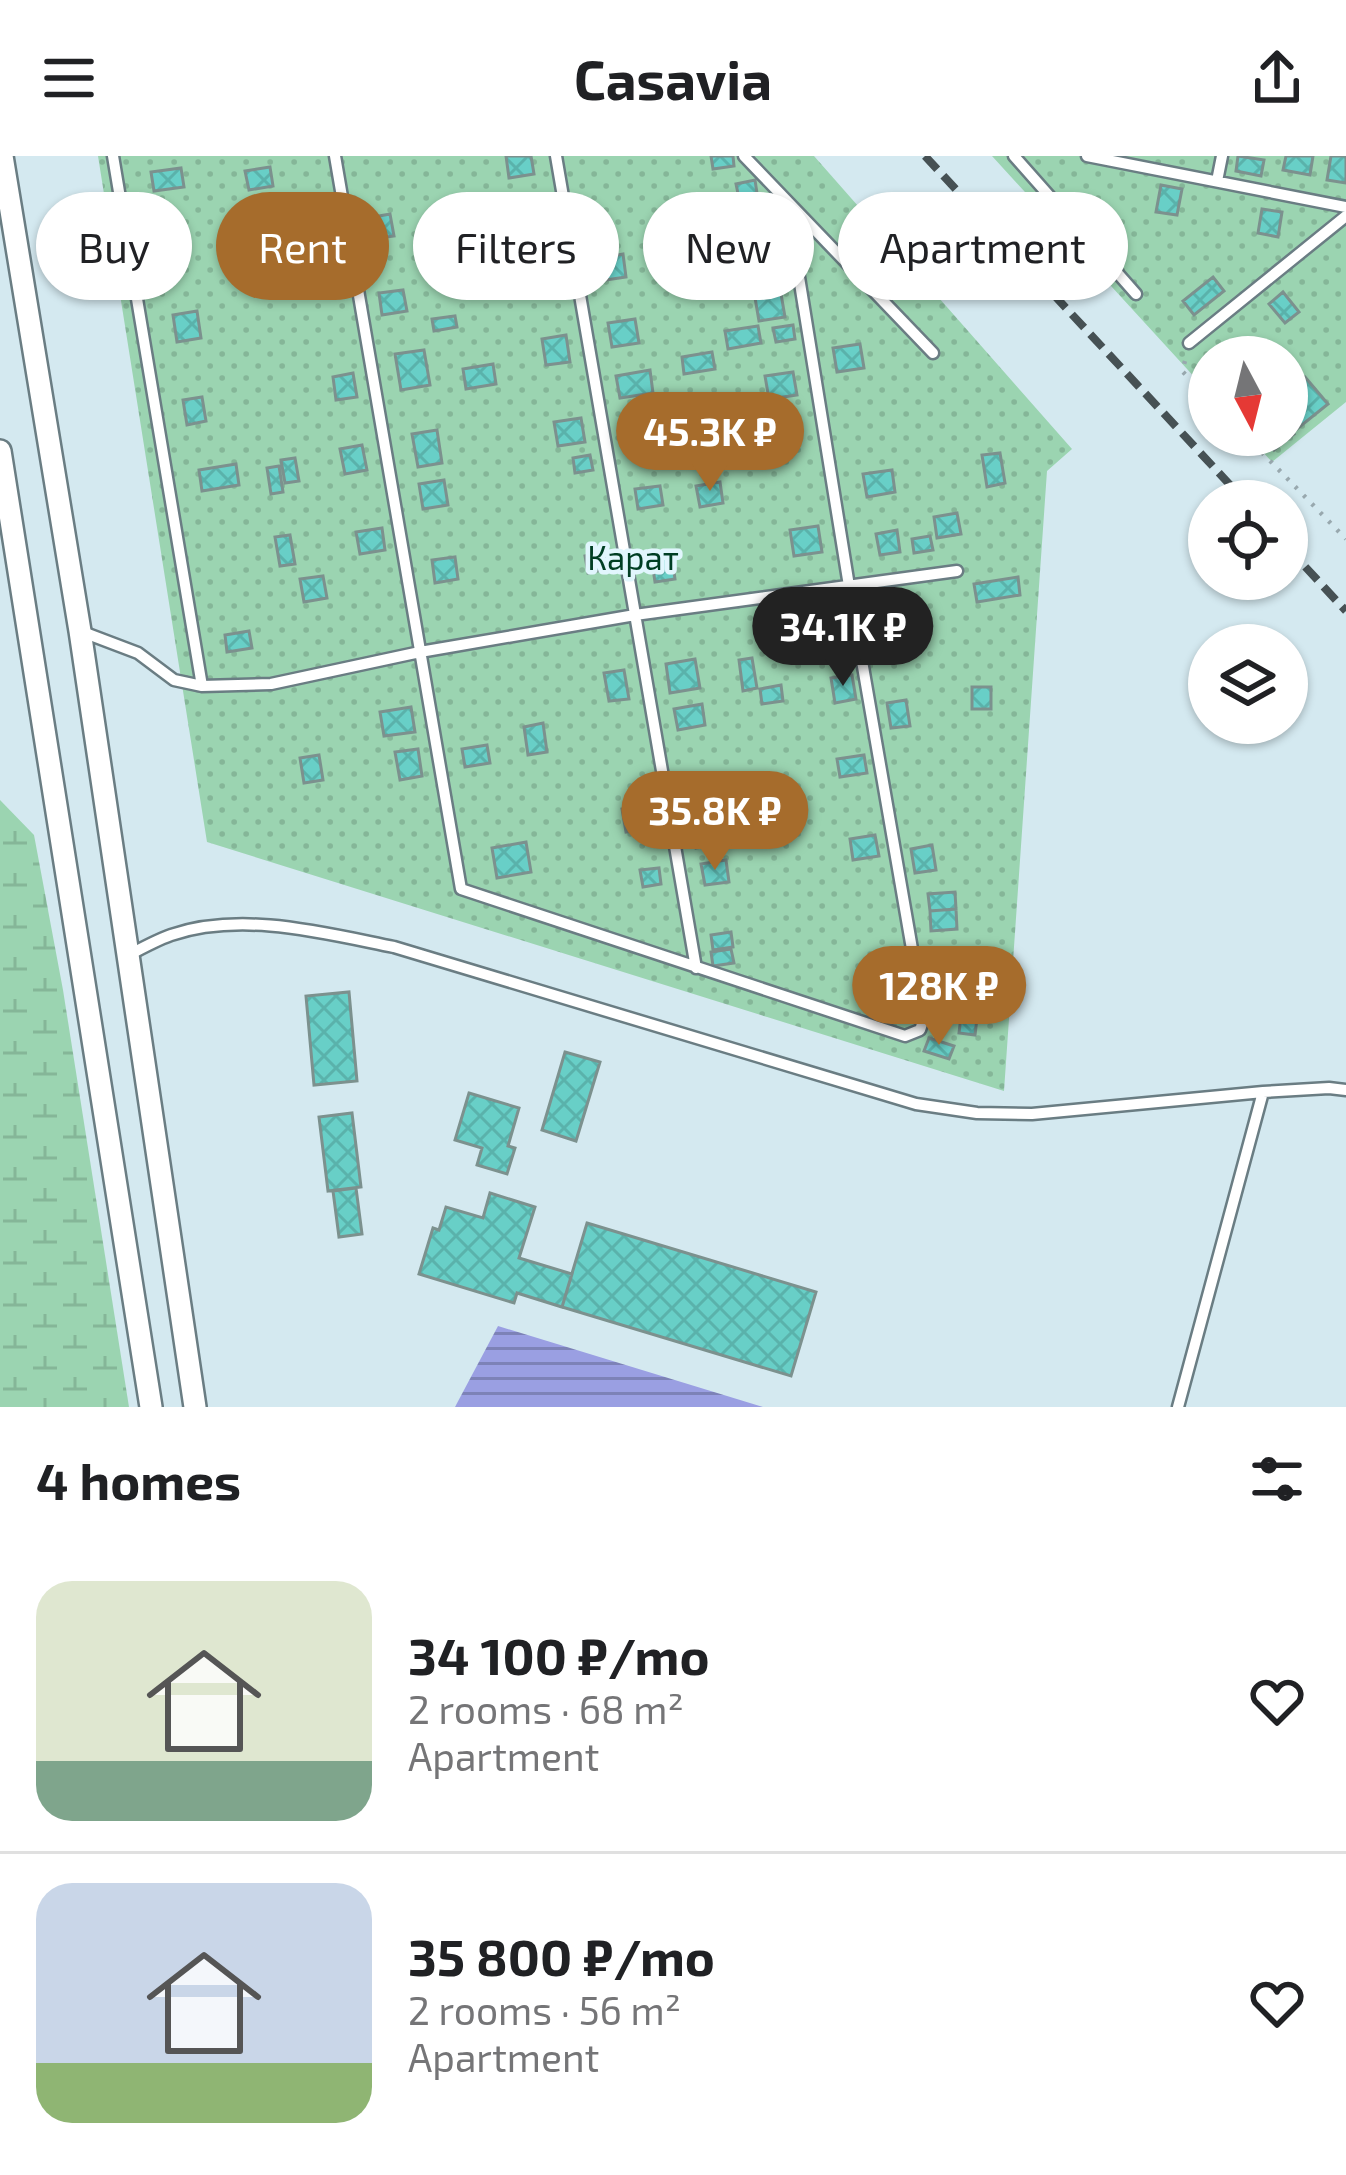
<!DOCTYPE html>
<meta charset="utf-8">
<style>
:root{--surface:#fff;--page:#f2f2f2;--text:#202124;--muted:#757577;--line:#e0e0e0;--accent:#a66c2c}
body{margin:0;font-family:"Exo 2",sans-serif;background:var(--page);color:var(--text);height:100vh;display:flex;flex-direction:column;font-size:45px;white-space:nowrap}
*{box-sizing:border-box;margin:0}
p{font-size:39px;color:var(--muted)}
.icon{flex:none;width:66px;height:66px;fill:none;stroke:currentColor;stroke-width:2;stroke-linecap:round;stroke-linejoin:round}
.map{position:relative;height:1251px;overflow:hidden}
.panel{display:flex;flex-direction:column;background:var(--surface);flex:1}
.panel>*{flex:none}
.guide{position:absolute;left:36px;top:36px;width:1275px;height:108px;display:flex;gap:24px}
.needle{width:78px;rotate:173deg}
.buttons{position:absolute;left:1188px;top:180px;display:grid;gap:24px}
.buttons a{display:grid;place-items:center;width:120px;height:120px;border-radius:50%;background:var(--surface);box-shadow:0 3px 9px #0004;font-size:60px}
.price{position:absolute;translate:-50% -102px;padding:0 27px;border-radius:42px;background:var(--accent);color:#fff;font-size:39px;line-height:78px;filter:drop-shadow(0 3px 6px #0008)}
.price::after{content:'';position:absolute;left:50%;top:72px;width:36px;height:27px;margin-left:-18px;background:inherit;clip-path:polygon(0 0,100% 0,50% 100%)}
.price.active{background:#222;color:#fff}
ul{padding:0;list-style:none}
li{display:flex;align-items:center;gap:36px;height:300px;padding:0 36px}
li+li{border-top:3px solid var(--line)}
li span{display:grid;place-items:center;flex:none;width:336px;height:240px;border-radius:36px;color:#555}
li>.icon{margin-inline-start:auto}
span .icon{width:144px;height:144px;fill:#fffc;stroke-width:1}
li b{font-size:51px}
h2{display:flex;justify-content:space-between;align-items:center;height:144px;padding:0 36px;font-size:51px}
.pill{padding:0 42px;border-radius:54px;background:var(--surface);box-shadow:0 3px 9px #0004;font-size:42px;line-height:108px}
.pill.active{background:var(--accent);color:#fff}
header{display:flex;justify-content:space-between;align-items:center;height:156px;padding:0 36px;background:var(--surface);font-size:54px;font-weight:700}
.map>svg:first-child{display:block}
.grass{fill:url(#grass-dots)}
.wetland{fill:url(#wetland-marsh)}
.water{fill:url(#water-rules)}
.building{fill:url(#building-cross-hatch);stroke:#7c918e;stroke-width:3}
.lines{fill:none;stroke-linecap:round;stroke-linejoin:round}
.lane-casing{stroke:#6a7d83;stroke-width:15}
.street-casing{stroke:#6a7d83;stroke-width:26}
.path{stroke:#98a8ae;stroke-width:4.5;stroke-dasharray:3 9;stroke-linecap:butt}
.lane{stroke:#fff;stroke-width:10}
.street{stroke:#fff;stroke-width:21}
.rail{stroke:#465154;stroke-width:8;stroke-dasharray:18 9;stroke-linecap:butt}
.labels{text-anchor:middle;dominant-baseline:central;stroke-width:9;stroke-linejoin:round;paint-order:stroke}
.park-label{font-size:33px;fill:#003e23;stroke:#e1f6fd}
</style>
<header><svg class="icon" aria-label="menu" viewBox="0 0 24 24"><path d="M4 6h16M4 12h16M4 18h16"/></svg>Casavia<svg class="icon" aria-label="share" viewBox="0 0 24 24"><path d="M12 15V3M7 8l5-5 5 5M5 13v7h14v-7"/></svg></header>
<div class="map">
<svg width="1346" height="1251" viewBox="0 0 1346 1251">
<defs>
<pattern id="grass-dots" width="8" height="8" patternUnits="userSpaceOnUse" patternTransform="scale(3)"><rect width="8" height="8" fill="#9bd4b1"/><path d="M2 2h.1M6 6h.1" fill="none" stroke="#85b698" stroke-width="1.8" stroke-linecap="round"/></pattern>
<pattern id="wetland-marsh" width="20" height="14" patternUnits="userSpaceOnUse" patternTransform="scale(3)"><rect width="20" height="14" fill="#9bd4b1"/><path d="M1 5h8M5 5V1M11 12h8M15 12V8" fill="none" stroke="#85b698"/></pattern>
<pattern id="water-rules" width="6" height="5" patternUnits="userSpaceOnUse" patternTransform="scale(3)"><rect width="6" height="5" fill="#9a9fe2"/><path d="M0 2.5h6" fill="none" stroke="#7d82b7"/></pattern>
<pattern id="building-cross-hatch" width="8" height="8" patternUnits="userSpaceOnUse" patternTransform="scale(3)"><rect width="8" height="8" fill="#68cfc7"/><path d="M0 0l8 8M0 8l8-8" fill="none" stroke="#5ab2ab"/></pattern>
</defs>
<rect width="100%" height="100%" fill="#d4e9f0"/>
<path class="grass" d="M98,0h716l258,293 -25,22 -43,620 -797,-249z
M992,0h354v246l-74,60 -25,-27h40v-78h-78v36z"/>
<path class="wetland" d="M0,644l34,35 29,155 66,417h-129z"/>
<path class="water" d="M498,1170l265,81h-308z"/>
<path class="building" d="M506,0h25l3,18 -25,4z
M711,0h22l1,10 -21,3z
M1238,0l26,4 -3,16 -25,-5z
M1286,0h27l-3,19 -27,-5z
M1331,0h15v27l-19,-3z
M270,11l3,19 -24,4 -4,-19z
M181,12l3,19 -30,4 -3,-19z
M755,24l3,20 -18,3 -4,-19z
M1161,29l21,4 -5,26 -21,-3z
M758,51l4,26 -19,3 -4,-27z
M1262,53l20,3 -4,25 -20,-4z
M390,58l4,22 -23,3 -3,-21z
M329,68l4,23 -19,3 -4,-23z
M623,98l3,23 -27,4 -4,-22z
M559,105l3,20 -30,4 -3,-20z
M333,111l3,20 -23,4 -3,-20z
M483,118l3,18 -14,2 -3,-18z
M1213,121l11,14 -30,24 -11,-14z
M780,132l5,29 -26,4 -5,-29z
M403,134l4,21 -25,4 -3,-22z
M1283,136l16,20 -14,11 -16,-19z
M197,155l4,27 -24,4 -4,-27z
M455,160l2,11 -23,4 -2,-12z
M635,163l4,24 -27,4 -4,-24z
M793,169l2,14 -19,3 -3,-14z
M758,170l3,17 -33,6 -3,-18z
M566,179l4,27 -24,3 -4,-26z
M860,188l4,24 -27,4 -4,-24z
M424,194l6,35 -29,5 -6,-36z
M712,196l3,17 -31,5 -2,-17z
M493,208l3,20 -30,5 -3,-20z
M650,214l3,23 -33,5 -4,-22z
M793,216l4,23 -28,4 -4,-23z
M353,217l4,24 -21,3 -3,-23z
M1305,221l23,27 -31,25 -10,-12v-25z
M202,241l4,24 -19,4 -4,-25z
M581,262l4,24 -27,4 -4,-24z
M1287,269l7,9 -20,16 -10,-13 23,-2z
M437,274l5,33 -24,4 -6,-33z
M787,277l2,12 -25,3 -1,-12z
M362,289l5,25 -22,4 -5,-25z
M1000,297l5,30 -18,4 -5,-32z
M590,299l3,15 -18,3 -2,-15z
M295,302l4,23 -14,2 -4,-23z
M236,308l3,21 -37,6 -3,-21z
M279,310l4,26 -12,2 -4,-26z
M892,314l3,22 -28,5 -4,-23z
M444,324l4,25 -25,4 -4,-25z
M720,326l3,21 -23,4 -4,-21z
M660,330l3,19 -25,4 -3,-20z
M957,357l4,21 -24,4 -3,-21z
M818,370l4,26 -28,4 -4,-26z
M382,372l3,22 -25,4 -4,-22z
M897,374l3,22 -20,3 -4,-21z
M290,379l5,29 -15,2 -5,-29z
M930,380l3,14 -19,3 -2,-14z
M671,395l4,28 -20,3 -4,-27z
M604,396l3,17 -19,4 -3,-17z
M455,401l3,22 -23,4 -3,-23z
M323,420l4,22 -23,4 -4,-23z
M1018,421l2,18 -43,7 -3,-18z
M899,470l4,21 -26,4 -3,-20z
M249,475l3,17 -25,4 -2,-17z
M752,502l5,30 -14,3 -4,-31z
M695,503l5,29 -30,5 -4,-29z
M624,514l5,29 -20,2 -5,-28z
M852,519l4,24 -21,4 -4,-25z
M781,529l2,16 -21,3 -2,-15z
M972,531h19v22h-19z
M906,544l4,26 -19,2 -4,-25z
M702,548l3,21 -27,5 -4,-21z
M411,551l4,25 -31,4 -4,-24z
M543,567l4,29 -19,3 -4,-28z
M487,589l3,18 -25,4 -3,-18z
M418,593l4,27 -22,4 -5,-28z
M319,599l4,25 -19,3 -4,-25z
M864,599l3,18 -27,4 -3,-18z
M650,649l4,23 -28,4 -4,-23z
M721,661l4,26 -29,5 -5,-27z
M875,679l4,21 -26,4 -3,-21z
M526,686l5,30 -34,6 -5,-30z
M932,689l4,25 -21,3 -4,-24z
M726,704l3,22 -24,3 -4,-21z
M659,712l2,16 -18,3 -3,-17z
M955,736l1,17 -26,2 -2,-17z
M956,753l1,20 -26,2 -1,-20z
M731,776l2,15 -20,3 -2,-15z
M731,793l3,14 -21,3 -2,-14z
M349,836l8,89 -43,4 -8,-89z
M962,852l16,2 -3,25 -16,-2z
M929,882l25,8 -5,13 -25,-8z
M565,896l35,10 -24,79 -34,-11z
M469,937l50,15 -11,38 7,2 -8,26 -30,-9 5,-17 -27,-8z
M352,957l9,74 -33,4 -9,-74z
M356,1032l6,46 -23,3 -6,-46z
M490,1037l45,14 -16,51 53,16 -10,33 -45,-14 -3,10 -95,-29 14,-46 6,2 7,-23 37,11z
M587,1067l229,69 -25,84 -229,-69z"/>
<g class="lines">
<defs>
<path id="lane" d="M113,0l89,530
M335,0l126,733 444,147 15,-6 4,-12 -75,-432 -62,-383
M556,0l140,812
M744,0l189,197
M1014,0l122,138
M1087,0l259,51
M1217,25l5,-25
M1189,187l157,-127
M80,475l58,22 36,27 28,6 69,-2 149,-32 215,-37 322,-44
M129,799c13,-7 28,-15 42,-20 71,-24 153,-2 223,12l522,157 61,9 55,1 231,-22 66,-4 17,2
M1178,1251l85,-315"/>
<path id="street" d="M2,0l78,475 115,776
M0,295l151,956"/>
</defs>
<use href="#lane" class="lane-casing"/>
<use href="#street" class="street-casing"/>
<path class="path" d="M1185,205l-3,10 27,27
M1245,279l101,104"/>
<use href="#lane" class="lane"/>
<use href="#street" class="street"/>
<path class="rail" d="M925,0l320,345
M1287,391l59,64"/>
</g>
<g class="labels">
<g class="park-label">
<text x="633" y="401">Карат</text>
</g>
</g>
</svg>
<div class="buttons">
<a><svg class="needle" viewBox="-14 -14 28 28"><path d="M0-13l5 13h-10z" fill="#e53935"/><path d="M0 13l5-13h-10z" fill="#757577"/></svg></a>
<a><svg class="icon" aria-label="locate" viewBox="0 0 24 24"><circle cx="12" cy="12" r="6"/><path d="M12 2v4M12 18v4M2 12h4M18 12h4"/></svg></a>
<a><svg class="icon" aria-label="layers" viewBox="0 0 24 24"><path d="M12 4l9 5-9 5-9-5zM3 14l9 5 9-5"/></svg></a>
</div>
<b class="price" style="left:710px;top:338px">45.3K ₽</b>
<b class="price active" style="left:843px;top:533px">34.1K ₽</b>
<b class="price" style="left:715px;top:717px">35.8K ₽</b>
<b class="price" style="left:939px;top:892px">128K ₽</b>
<div class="guide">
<a class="pill">Buy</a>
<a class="pill active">Rent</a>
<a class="pill">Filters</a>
<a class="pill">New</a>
<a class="pill">Apartment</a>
</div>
</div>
<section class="panel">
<h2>4 homes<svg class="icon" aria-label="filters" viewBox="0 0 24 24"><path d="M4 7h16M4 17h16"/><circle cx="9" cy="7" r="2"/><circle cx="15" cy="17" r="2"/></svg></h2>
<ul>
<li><span style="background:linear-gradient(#dfe7d0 75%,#7fa58c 0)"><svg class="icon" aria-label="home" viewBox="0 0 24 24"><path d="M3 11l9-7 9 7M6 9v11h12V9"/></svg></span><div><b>34 100 ₽/mo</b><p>2 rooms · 68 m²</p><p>Apartment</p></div><svg class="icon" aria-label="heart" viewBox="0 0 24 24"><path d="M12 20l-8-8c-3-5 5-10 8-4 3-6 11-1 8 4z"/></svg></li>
<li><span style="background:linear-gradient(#c9d6e8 75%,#8fb573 0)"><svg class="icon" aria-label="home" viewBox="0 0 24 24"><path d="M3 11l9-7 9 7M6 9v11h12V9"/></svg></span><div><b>35 800 ₽/mo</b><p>2 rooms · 56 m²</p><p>Apartment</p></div><svg class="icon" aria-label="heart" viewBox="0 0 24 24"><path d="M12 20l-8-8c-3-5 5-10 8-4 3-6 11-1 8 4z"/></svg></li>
</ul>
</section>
